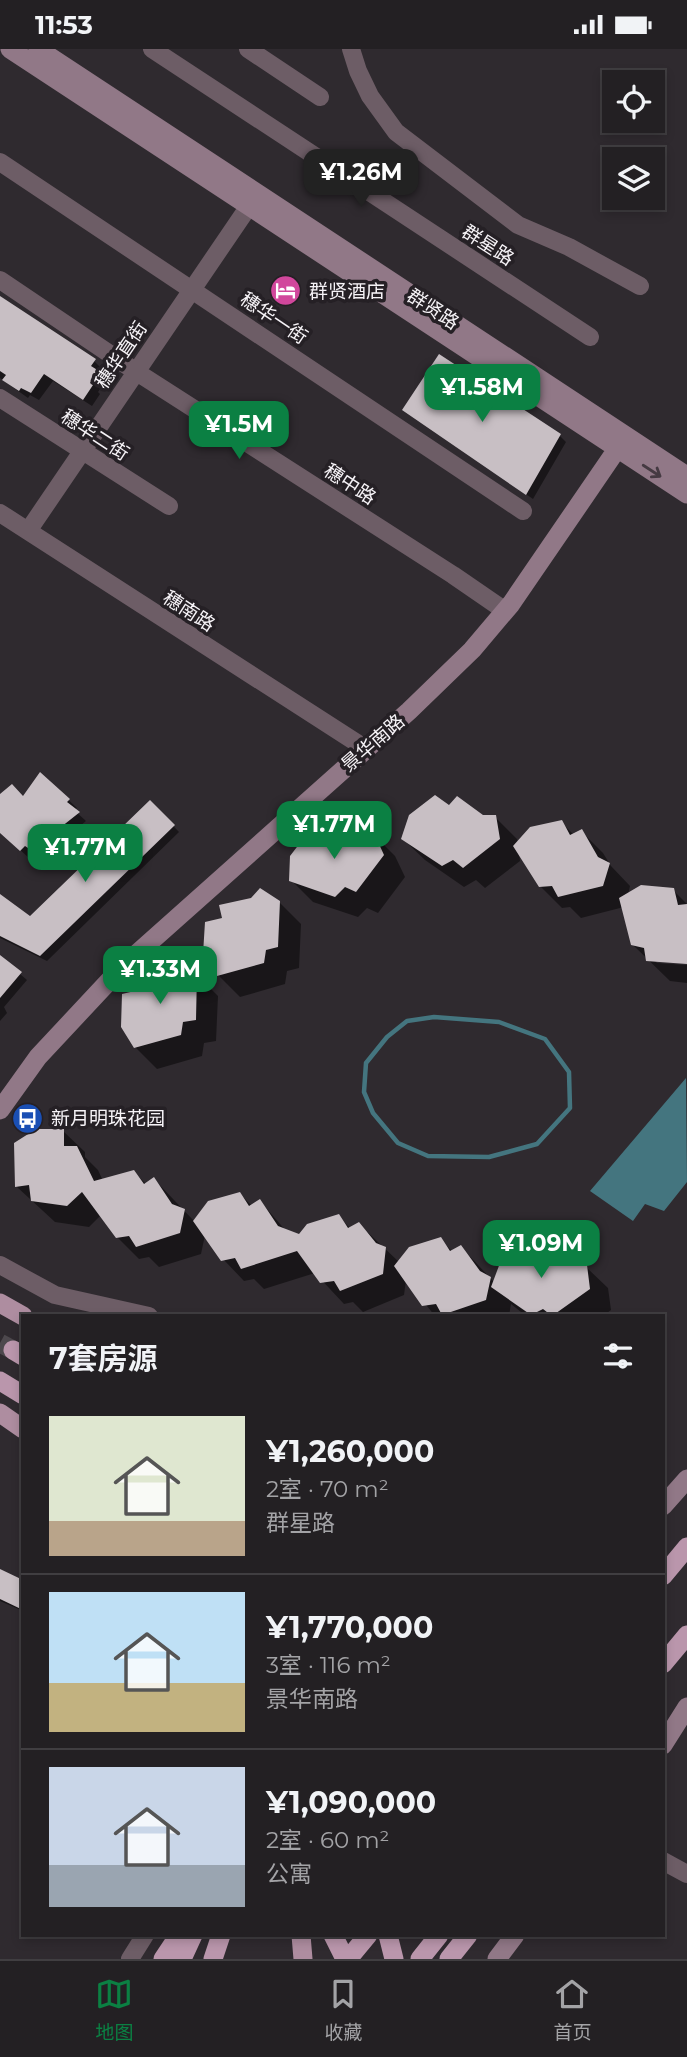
<!DOCTYPE html>
<html lang="zh">
<meta charset="utf-8">
<style>
:root{--surface:#232023;--page:#2f2d30;--text:#f1f3f6;--muted:#a3a3a6;--line:#403e41;--accent:#0b8043}
body{margin:0;font-family:Montserrat,"Noto Sans SC",sans-serif;background:var(--page);color:var(--text);height:100vh;display:flex;flex-direction:column;font-size:26px;white-space:nowrap}
*{box-sizing:border-box;margin:0}
p{font-size:23px;color:var(--muted)}
.icon{flex:none;width:38px;height:38px;fill:none;stroke:currentColor;stroke-width:2;stroke-linecap:round;stroke-linejoin:round}
.map{position:relative;flex:1;overflow:hidden}
.panel{position:absolute;left:21px;top:1265px;width:644px;height:623px;display:flex;flex-direction:column;background:var(--surface);border-radius:0px;box-shadow:0 4px 10px #0003,0 0 0 2px var(--line)}
.panel>*{flex:none}
.fabs{position:absolute;left:602px;top:21px;display:grid;gap:14px}
.fabs a{display:grid;place-items:center;width:63px;height:63px;border-radius:0px;background:var(--surface);box-shadow:0 4px 10px #0003,0 0 0 2px var(--line);font-size:35px}
.price{position:absolute;translate:-50% -60px;padding:0 16px;border-radius:14px;background:var(--accent);color:#fff;font-size:23px;line-height:46px;filter:drop-shadow(0 2px 4px #0008)}
.price::after{content:'';position:absolute;left:50%;top:42px;width:21px;height:16px;margin-left:-10px;background:inherit;clip-path:polygon(0 0,100% 0,50% 100%)}
.price.current{background:#222;color:#fff}
ul{padding:0;list-style:none}
li{display:flex;align-items:center;gap:21px;height:175px;padding:0 28px}
li+li{border-top:2px solid var(--line)}
li span{display:grid;place-items:center;flex:none;width:196px;height:140px;border-radius:0px;color:#555}
li>.icon{margin-inline-start:auto}
span .icon{width:84px;height:84px;fill:#fffc;stroke-width:1}
li b{font-size:30px}
h2{display:flex;justify-content:space-between;align-items:center;height:84px;padding:0 28px;font-size:30px}
.status{display:flex;justify-content:space-between;align-items:center;height:49px;padding:0 35px;background:var(--surface);direction:ltr}
.status svg{height:19px;fill:currentColor}
.tab-bar{display:flex;justify-content:space-around;align-items:center;height:98px;border-top:2px solid var(--line);background:var(--surface);font-size:19px;color:var(--muted)}
.tab-bar a{display:grid;justify-items:center;gap:4px}
.tab-bar .current{color:var(--accent)}
.map>svg:first-child{display:block}
.water{fill:#44757f}
.shadow{fill:#0007}
.lines{fill:none;stroke-linecap:round;stroke-linejoin:round}
.stream{stroke:#44757f;stroke-width:4.5}
.building{fill:#c8bfc4}
.trunk-tunnel{stroke:#4d484d;stroke-width:19;stroke-dasharray:19 10;stroke-linecap:butt}
.minor{stroke:#6d5d66;stroke-width:18}
.secondary{stroke:#917887;stroke-width:19}
.primary{stroke:#ae8da0;stroke-width:19}
.trunk{stroke:#ba96ac;stroke-width:19}
.trunk-bridge{stroke:#ba96ac;stroke-width:19}
.oneway{stroke:#453a42}
.labels{text-anchor:middle;dominant-baseline:central;stroke-width:7;stroke-linejoin:round;paint-order:stroke}
.street-label{font-size:19px;fill:#f6f3f7;stroke:#252025}
.poi-label{font-size:19px;fill:#f6f3f7;stroke:#252025;text-anchor:start}
</style>
<div class="status"><b>11:53</b><svg viewBox="0 0 49 12"><path d="M0 12V9h3v3zM5 12V6h3v6zM10 12V3h3v9zM15 12V0h3v12zM26 1h20v11H26zM47 4h2v5h-2z"/></svg></div>
<div class="map">
<svg width="687" height="1910" viewBox="0 0 687 1910">
<rect width="100%" height="100%" fill="#2f2a2f"/>
<path class="water" d="M686,1029l1,104 -23,29 -19,-7 -12,17 -43,-30z"/>
<path class="shadow" d="M0,252l94,60 8,8 -3,5 7,7 -8,11 2,2 -8,12 -39,-25 -14,19 -9,-5 -2,3 -28,-20z
M404,361l156,26 6,6 -33,57z
M41,725l36,34 -3,2 12,11 -23,19 9,8 -20,17 -18,-12 -5,5 -21,-19 -8,-19v-23l24,2z
M150,753l29,30 -132,129 -47,-23v-41l30,21z
M449,759l33,8 13,1 22,22 1,4 43,-21 13,13 7,-4 22,22 8,13 19,20 -2,9 45,-5 14,14v58l-34,-3 4,4 30,2v18l-17,-2 -37,-36 -9,-38 -43,11 -11,-11 -8,1 -22,-22 -21,-34 1,9 -35,27 -9,-8 -12,7 -39,-27 -22,-21z
M374,786l21,21 10,21 -27,36 -11,-5 -9,9 -45,-15 -22,-22 71,-42z
M279,853l22,22 -2,44 -12,3 -2,13 -45,13 -22,-22z
M0,908l27,23 -23,27 3,6 -7,8z
M196,925l22,22 -2,45 -12,2 -2,13 -45,13 -22,-22z
M63,1082l22,21v5l13,13 5,11 31,-9 12,12 8,-5 40,42 45,-28 13,13 8,-5 27,31 12,5 39,-21 13,13 8,-5 40,38 41,-23 13,13 8,-5 34,36 45,-26 33,9 13,1 22,21 3,22 -8,6h-77l-15,-12 -2,12h-74l-29,-36 -2,15 -41,17 -10,-10 -9,2 -29,-31 -51,16 -10,-10 -10,2 -21,-22 -18,-24 -4,19 -42,13 -10,-10 -10,2 -22,-22 -16,-22 -12,12 -34,-5 -38,-35z
M0,1522l23,11v29l-23,-10z"/>
<g class="lines">
<path class="stream" d="M434,968l65,5 46,17 24,33 1,36 -33,36 -48,13 -61,-1 -30,-13 -25,-30 -9,-21 2,-29 21,-26 20,-16z"/>
</g>
<path class="building" d="M0,247l96,63 -5,7 8,5 -9,12 3,2 -10,15 -39,-26 -13,19 -10,-5 -2,3 -17,-11 4,-5 -6,-4z
M439,305l122,80 -35,61 -124,-85z
M40,723l30,27 -3,3 13,10 -24,19 9,8 -22,19 -18,-12 -5,5 -20,-18v-39l12,-10 11,12z
M435,746l14,10 8,-9 26,19h13l4,24 -37,29 -10,-8 -11,6 -41,-27 8,-24z
M150,751l25,25 -135,131 -40,-20v-42l30,22z
M562,771l8,15 12,-6 16,28 12,6 -7,23 -45,11 -6,-11 -13,1 -26,-41 17,-19z
M331,776l31,11 12,-3 10,22 -28,37 -11,-5 -10,10 -46,-16 1,-25 20,-26 16,6z
M641,836l33,3 4,17 9,-1v60l-41,-3 -2,-13 -13,-3 -12,-47z
M260,839l20,13 -2,46 -12,3 -2,13 -47,13 -14,-22 2,-32 17,-4 -3,-13 32,-7z
M0,906l22,17 -22,26z
M176,911l21,13 -1,47 -13,2 -2,13 -47,13 -13,-21 1,-33 17,-4 -3,-12 32,-8z
M36,1080h28v17h13l17,35 40,-11 10,14 10,-7 18,27 13,5 -5,24 -44,14 -7,-11 -13,2 -34,-46 -15,14 -36,-5 -2,-16 -14,2 -1,-44z
M240,1143l9,14 11,-7 18,27 21,8 8,-10 32,-10 9,14 11,-6 17,21 10,4 -3,27 -43,17 -6,-10 -14,2 -23,-32 -56,18 -6,-11 -14,3 -28,-40 15,-20z
M441,1188l9,14 11,-6 19,26 11,6 -5,23 -44,15 -6,-11 -14,2 -28,-40 15,-19z
M526,1195l14,10 8,-9 26,19 13,1 3,24 -38,27 -9,-7 -12,6 -40,-28 9,-24z
M0,1520l23,11v30l-23,-11z"/>
<g class="lines">
<path class="trunk-tunnel" d="M0,1294l13,7"/>
<path class="minor" d="M152,0l438,288
M248,0l72,48
M351,0l7,22 12,25 26,36 122,93 51,22 71,39
M0,113l523,349
M0,231l135,91 318,204 48,33
M0,349l169,108
M0,464l357,230
M28,482l223,-328
M0,1216l55,30 94,21
M663,1812l24,13
M130,1910l15,-24"/>
<path class="secondary" d="M10,0l677,445
M38,0l649,427
M0,1061l38,-53 85,-91 286,-255 63,-61 39,-46 115,-168
M663,1457l24,-27
M663,1696l24,-38
M497,1910l18,-24"/>
<path class="primary" d="M0,1254l23,13
M0,1364l23,16
M301,1886l2,24"/>
<path class="trunk" d="M13,1301l10,6
M0,1332l23,14
M663,1527l24,-29
M663,1615l24,-29
M333,1886l12,24
M388,1886l6,24
M163,1910l16,-24
M182,1910l11,-24
M213,1910l8,-24
M449,1910l19,-24"/>
<path class="trunk-bridge" d="M348,1910l20,-24
M420,1910l19,-24"/>
</g>
<defs><path id="oneway-shaft" d="M-6 0H5M1.5-3L5.5 0L1.5 3" fill="none" stroke-width="1.6" stroke-linecap="round" stroke-linejoin="round" transform="scale(1.75)"/></defs>
<use class="oneway" href="#oneway-shaft" transform="translate(652 422) rotate(33)"/>
<defs>
<symbol id="hotel-disc" viewBox="-11 -11 22 22"><circle r="9.5" fill="#d1479c" stroke="#252025"/><path d="M-6-4.5h1.5V1H6V5H4.5V3h-9V5H-6ZM-4 0a1.8 1.8 0 1 1 3.6 0ZM.5 0V-2.5h3Q6-2.5 6 0Z" fill="#fff"/></symbol>
<symbol id="bus-disc" viewBox="-11 -11 22 22"><circle r="9.5" fill="#1a4fb4" stroke="#252025"/><path d="M-5-6H5V4H4V6H2V4H-2V6H-4V4H-5ZM-3.5-4V0h7V-4ZM-3.5 1.2v1.5H-2V1.2ZM2 1.2v1.5H3.5V1.2Z" fill="#fff"/></symbol>
</defs>
<g fill-rule="evenodd">
<use href="#hotel-disc" x="268" y="224" width="35" height="35"/>
<use href="#bus-disc" x="10" y="1052" width="35" height="35"/>
</g>
<g class="labels">
<g class="street-label">
<text transform="translate(488 196) rotate(33)">群星路</text>
<text transform="translate(433 260) rotate(33)">群贤路</text>
<text transform="translate(274 269) rotate(34)">穗华一街</text>
<text transform="translate(121 306) rotate(-56)">穗华直街</text>
<text transform="translate(95 386) rotate(33)">穗华二街</text>
<text transform="translate(350 435) rotate(33)">穗中路</text>
<text transform="translate(189 562) rotate(33)">穗南路</text>
<text transform="translate(373 694) rotate(-41)">景华南路</text>
</g>
<g class="poi-label">
<text x="309" y="242">群贤酒店</text>
<text x="51" y="1069">新月明珠花园</text>
</g>
</g>
</svg>
<div class="fabs">
<a><svg class="icon" aria-label="locate" viewBox="0 0 24 24"><circle cx="12" cy="12" r="6"/><path d="M12 2v4M12 18v4M2 12h4M18 12h4"/></svg></a>
<a><svg class="icon" aria-label="layers" viewBox="0 0 24 24"><path d="M12 4l9 5-9 5-9-5zM3 14l9 5 9-5"/></svg></a>
</div>
<b class="price current" style="left:361px;top:160px">¥1.26M</b>
<b class="price" style="left:482px;top:375px">¥1.58M</b>
<b class="price" style="left:239px;top:412px">¥1.5M</b>
<b class="price" style="left:334px;top:812px">¥1.77M</b>
<b class="price" style="left:85px;top:835px">¥1.77M</b>
<b class="price" style="left:160px;top:957px">¥1.33M</b>
<b class="price" style="left:541px;top:1231px">¥1.09M</b>
<section class="panel">
<h2>7套房源<svg class="icon" aria-label="filters" viewBox="0 0 24 24"><path d="M4 7h16M4 17h16"/><circle cx="9" cy="7" r="2"/><circle cx="15" cy="17" r="2"/></svg></h2>
<ul>
<li><span style="background:linear-gradient(#dfe7d0 75%,#b9a48a 0)"><svg class="icon" aria-label="home" viewBox="0 0 24 24"><path d="M3 11l9-7 9 7M6 9v11h12V9"/></svg></span><div><b>¥1,260,000</b><p>2室 · 70 m²</p><p>群星路</p></div></li>
<li><span style="background:linear-gradient(#bfe0f5 65%,#c2b280 0)"><svg class="icon" aria-label="home" viewBox="0 0 24 24"><path d="M3 11l9-7 9 7M6 9v11h12V9"/></svg></span><div><b>¥1,770,000</b><p>3室 · 116 m²</p><p>景华南路</p></div></li>
<li><span style="background:linear-gradient(#c9d6e8 70%,#9aa5b1 0)"><svg class="icon" aria-label="home" viewBox="0 0 24 24"><path d="M3 11l9-7 9 7M6 9v11h12V9"/></svg></span><div><b>¥1,090,000</b><p>2室 · 60 m²</p><p>公寓</p></div></li>
</ul>
</section>
</div>
<nav class="tab-bar">
<a class="current"><svg class="icon" aria-label="map" viewBox="0 0 24 24"><path d="M3 6l6-2 6 2 6-2v14l-6 2-6-2-6 2zM9 4v14M15 6v14"/></svg>地图</a>
<a><svg class="icon" aria-label="saved" viewBox="0 0 24 24"><path d="M7 4h10v16l-5-4-5 4z"/></svg>收藏</a>
<a><svg class="icon" aria-label="home" viewBox="0 0 24 24"><path d="M3 11l9-7 9 7M6 9v11h12V9"/></svg>首页</a>
</nav>
